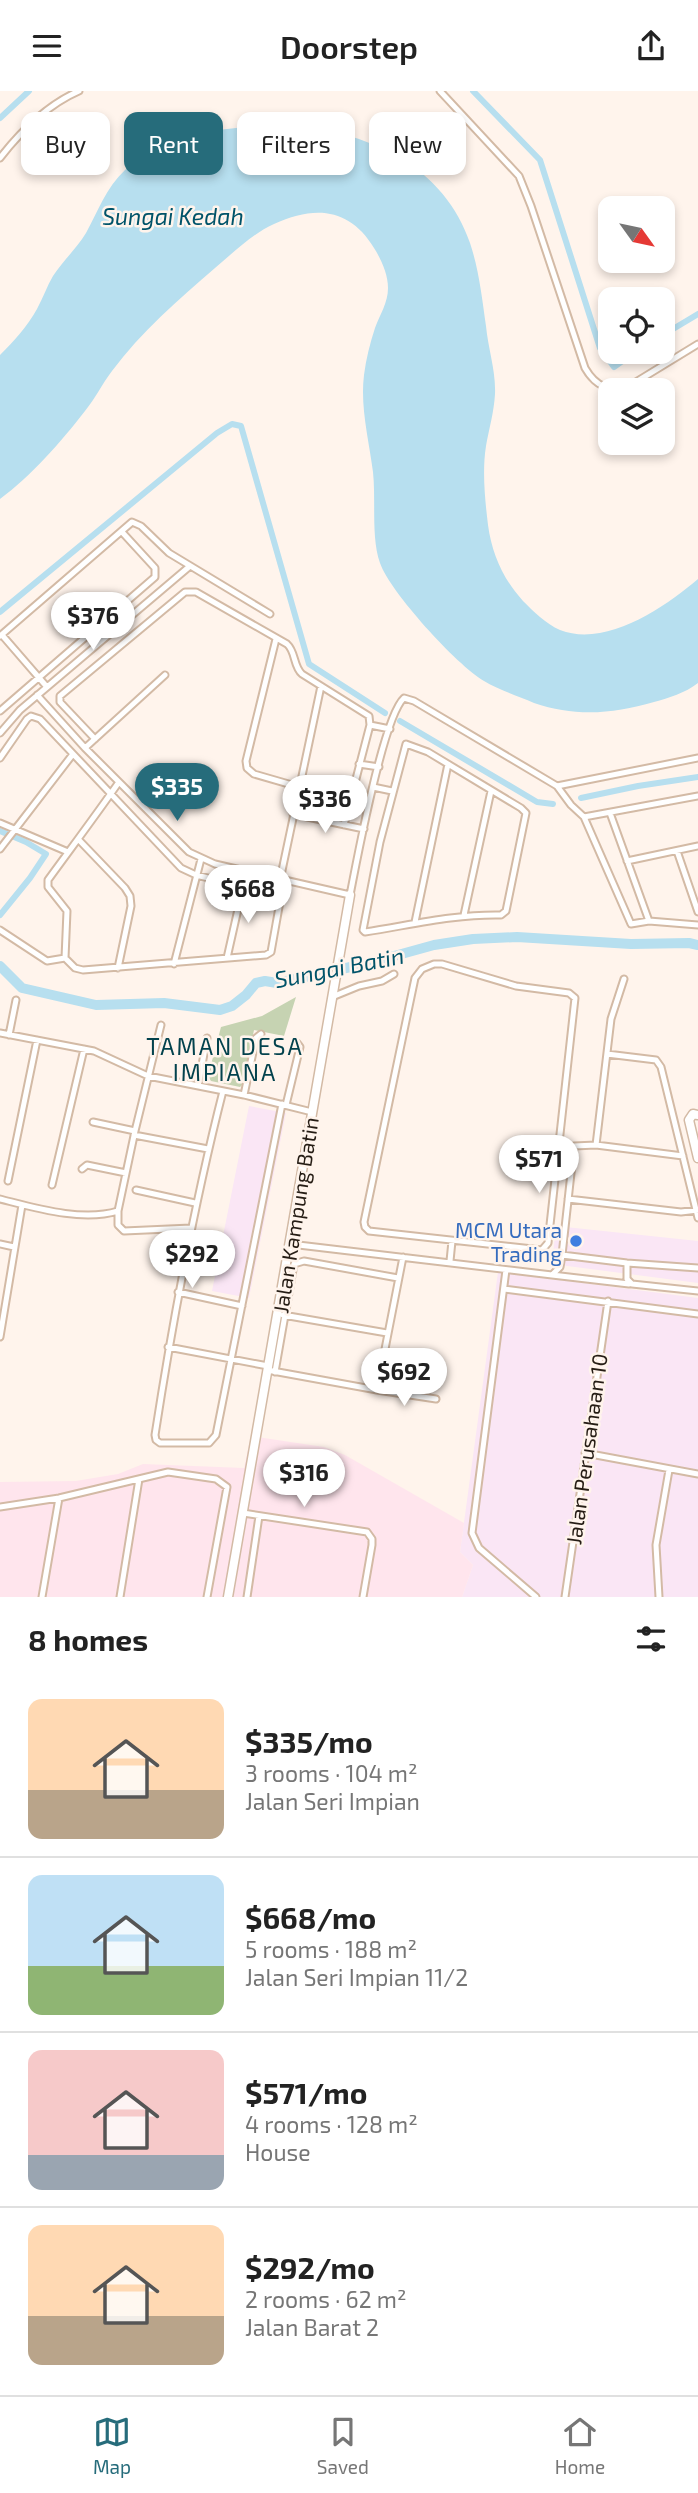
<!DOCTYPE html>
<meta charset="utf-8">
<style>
:root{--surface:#fff;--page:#f2f2f2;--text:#222;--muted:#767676;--line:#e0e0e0;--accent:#266c7b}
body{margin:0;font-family:"Exo 2",sans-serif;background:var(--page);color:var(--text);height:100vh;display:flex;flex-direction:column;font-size:26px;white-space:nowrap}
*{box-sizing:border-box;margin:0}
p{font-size:23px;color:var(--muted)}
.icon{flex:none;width:38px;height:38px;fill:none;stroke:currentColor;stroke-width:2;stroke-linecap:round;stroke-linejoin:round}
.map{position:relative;height:1506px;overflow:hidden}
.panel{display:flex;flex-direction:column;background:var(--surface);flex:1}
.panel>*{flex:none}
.hud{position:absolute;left:21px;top:21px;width:656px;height:63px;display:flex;gap:14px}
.needle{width:46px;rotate:123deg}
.tools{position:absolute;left:598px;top:105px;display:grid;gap:14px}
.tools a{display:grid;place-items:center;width:77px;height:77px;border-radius:14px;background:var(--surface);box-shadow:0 4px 10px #0003;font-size:35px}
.price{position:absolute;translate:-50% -60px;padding:0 16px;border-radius:24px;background:#fff;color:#222;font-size:23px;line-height:46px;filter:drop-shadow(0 2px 4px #0008)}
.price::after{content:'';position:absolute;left:50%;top:42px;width:21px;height:16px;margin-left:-10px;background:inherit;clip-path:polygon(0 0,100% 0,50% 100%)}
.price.on{background:var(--accent);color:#fff}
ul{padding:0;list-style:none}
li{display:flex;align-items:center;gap:21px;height:175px;padding:0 28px}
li+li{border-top:2px solid var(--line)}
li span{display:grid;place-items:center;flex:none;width:196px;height:140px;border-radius:14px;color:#555}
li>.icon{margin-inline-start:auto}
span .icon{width:84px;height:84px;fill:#fffc;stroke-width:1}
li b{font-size:30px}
h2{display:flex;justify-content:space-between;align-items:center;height:84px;padding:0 28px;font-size:30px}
.tag{padding:0 24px;border-radius:14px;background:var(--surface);box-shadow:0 4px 10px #0003;font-size:24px;line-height:63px}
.tag.on{background:var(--accent);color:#fff}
header{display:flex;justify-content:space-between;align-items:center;height:91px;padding:0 28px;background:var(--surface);font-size:32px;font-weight:600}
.tab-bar{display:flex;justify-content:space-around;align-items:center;height:98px;border-top:2px solid var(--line);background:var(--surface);font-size:19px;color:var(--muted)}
.tab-bar a{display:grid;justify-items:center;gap:4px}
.tab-bar .on{color:var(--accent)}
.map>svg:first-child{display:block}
.commercial{fill:#fae6f5}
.industrial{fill:#ffe5ed}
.green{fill:#c6d3b2}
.water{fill:#b7dfef}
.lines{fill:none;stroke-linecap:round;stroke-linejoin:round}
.canal{stroke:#b7dfef;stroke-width:6}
.river{stroke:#b7dfef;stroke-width:10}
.street-casing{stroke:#d3baa5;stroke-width:9}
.secondary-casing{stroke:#d3baa5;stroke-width:11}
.street{stroke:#fff;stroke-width:5}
.secondary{stroke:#fff;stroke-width:8}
.shop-dot{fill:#3f7fe0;stroke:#fff4ec;stroke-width:2.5}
.labels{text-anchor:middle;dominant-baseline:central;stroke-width:5;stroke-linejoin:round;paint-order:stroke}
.street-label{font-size:21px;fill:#261d15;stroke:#fff4ec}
.shop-label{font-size:21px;fill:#366cbe;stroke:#fff4ec;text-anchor:end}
.water-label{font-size:23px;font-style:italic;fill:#005369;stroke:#fff4ec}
.neighbourhood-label{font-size:23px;letter-spacing:2px;fill:#03424d;stroke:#fff4ec}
</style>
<header><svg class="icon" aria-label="menu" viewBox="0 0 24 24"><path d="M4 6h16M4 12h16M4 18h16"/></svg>Doorstep<svg class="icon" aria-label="share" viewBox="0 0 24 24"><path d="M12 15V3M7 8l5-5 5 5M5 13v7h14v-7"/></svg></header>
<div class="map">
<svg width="698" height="1506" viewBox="0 0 698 1506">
<rect width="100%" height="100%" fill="#fff4ec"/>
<path class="commercial" d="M249,1015l37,7 -37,185 -37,-7z
M556,1135l142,15v42l-146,-19z
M498,1181l200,26v299h-236l11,-32 -13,-13z"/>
<path class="industrial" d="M251,1345l73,11 21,8 119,68 -4,29 13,13 -11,32h-462v-115l76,-1 42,-7 25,-10 101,4z"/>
<path class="green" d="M296,906l-12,39 -30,-6 -11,54 -3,3 -29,-6 -3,-5 13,-49 41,-11z"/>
<path class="water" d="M297,35c74,7 148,42 173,117 9,27 12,55 16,83 2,22 10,45 9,68 -1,18 -6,35 -9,52 -4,25 -1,54 2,79 4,29 15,54 35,76 10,10 23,23 37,29 46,18 105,-23 138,-51v104c-13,10 -29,15 -44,19 -41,12 -79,15 -120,1 -16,-7 -35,-13 -50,-22 -27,-16 -94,-89 -104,-118 -9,-25 -4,-63 -7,-91 -4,-32 -13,-65 -9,-97 2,-16 6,-32 11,-47 5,-14 13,-25 13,-40 0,-14 -7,-29 -14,-40 -24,-40 -59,-43 -100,-24 -22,10 -40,28 -59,44 -36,31 -74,64 -103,103 -10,13 -17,28 -27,40 -24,31 -54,65 -85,88v-144c14,-14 27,-28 37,-46 6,-11 10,-23 16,-33 10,-15 23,-27 33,-43 12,-22 20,-45 39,-63 45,-43 114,-44 172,-44z"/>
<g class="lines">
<path class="canal" d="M473,0l67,69 60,188 14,19 21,-15
M0,27l29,-27
M663,244l35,-21
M0,521l217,-179 15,-9 9,2 68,238 76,49
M400,630l137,81 16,2
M581,707l57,-12 60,-9
M0,740l26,11 20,12 -16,24 -30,37"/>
<path class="river" d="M0,875l22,22 74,17 68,-2 56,7 12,-4 14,-11 10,-12 9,-2 12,2 92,-20 65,-18 39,-6 44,-2 114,7 58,-1 9,2"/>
<defs>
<path id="street" d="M440,0l79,85 12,30 54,162c11,19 25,25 46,17l67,-41
M0,67c21,-27 47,-53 79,-67
M2,544l45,52
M0,545l132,-114 9,4 28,27 101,61
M276,548l-30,122 1,7 7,6 45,13
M37,604l48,53 104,104 26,12 135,31c7,-35 33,-178 54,-197l10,3 143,85 141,-28
M0,620l155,-134v-9l-33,-36
M370,634l20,4
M0,642l20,-23 170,-144
M95,648l-35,-37v-6l125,-104h11l91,52c9,8 6,22 15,30l67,42 1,9 -26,100
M406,653l22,8 93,56 5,5 -20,98 -5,4c-47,-1 -90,10 -136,17l-2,-2 17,-88z
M85,657l80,-73
M0,667l27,-39 4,-3 9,3 141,149 15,7 85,21 -10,56 -5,3 -183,15 -8,-2 -10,-10 2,-47 -19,-24v-7c24,-33 48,-65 71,-98
M359,673l20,3
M557,695l14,19 13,12 47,107 18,-3 49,4
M373,696l19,4
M610,722l39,108
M293,723l71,15
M584,726l114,-21
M0,732l68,29
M78,748l47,49 5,8 1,10 -13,62
M0,758l73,-95
M677,760l21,61
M627,770l71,-15
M280,789l41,-194
M464,824l27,-124
M415,831l33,-158
M0,839l47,31 18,-3
M227,867l16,-71
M174,873l27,-105
M434,873h8l74,22 53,7 6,5 -27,245 -6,7 -173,-19 -4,-4 -1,-5 51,-244 7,-9z
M332,906l27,-11 23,-5 12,-7
M0,942l94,18 54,25 96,19 68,17
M9,944l7,-35
M607,963l49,6 5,7 37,151
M198,995l9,-48
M223,1000c-29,114 -50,228 -68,344l1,5 4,3h49l7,-8 66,-331
M244,1004l12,-57 5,-4
M286,1014l14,-58 -3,-4
M93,1031l42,9
M134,1044l74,14
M596,1054l15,-126 13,-40
M82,1078l5,-4 39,8
M8,1090l29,-141
M52,1094l32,-136
M136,1099l59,13
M0,1108c36,9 82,23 118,12l17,-80 26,-106
M568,1108l113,13 17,-2
M118,1120v14l6,6 67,-3
M0,1153l14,3
M290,1153l262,31 8,-8 2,-12 12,-109 22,-1 87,11
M562,1164l65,8 71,5
M450,1170l2,-20
M627,1172v16l5,5 66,7
M506,1179l-34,263 7,15 57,49
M552,1184l77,9
M504,1198l194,25
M178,1201l64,14
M283,1224l104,18
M0,1246l22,-132
M168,1256l100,19
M267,1279l110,20 26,-133
M275,1281l19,-108 10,-3 94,17
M377,1299l59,9
M585,1362l113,21
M0,1416l59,-9 109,-26 48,7 11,8 -20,110
M243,1422l124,19 5,7v6l-9,52
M42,1506l17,-99
M120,1506l19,-118
M247,1506l12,-81
M565,1506l43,-296
M659,1506l-3,-52 13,-75"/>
<path id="secondary" d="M698,1024l-5,-1 -4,6 9,38
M228,1506l122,-702"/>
</defs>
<use href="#street" class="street-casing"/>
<use href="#secondary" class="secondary-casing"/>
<use href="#street" class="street"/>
<use href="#secondary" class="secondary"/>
</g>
<circle class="shop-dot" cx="576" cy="1150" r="7"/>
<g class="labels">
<g class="street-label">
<text transform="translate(295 1124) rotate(-81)">Jalan Kampung Batin</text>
<text transform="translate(586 1358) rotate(-82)">Jalan Perusahaan 10</text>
</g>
<g class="shop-label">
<text x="562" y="1138">MCM Utara<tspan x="562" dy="24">Trading</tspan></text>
</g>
<g class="water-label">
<text x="173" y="125">Sungai Kedah</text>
<text transform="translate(339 876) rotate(-11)">Sungai Batin</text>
</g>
<g class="neighbourhood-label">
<text x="225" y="955">TAMAN DESA<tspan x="225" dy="26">IMPIANA</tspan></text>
</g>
</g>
</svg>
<div class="tools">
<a><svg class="needle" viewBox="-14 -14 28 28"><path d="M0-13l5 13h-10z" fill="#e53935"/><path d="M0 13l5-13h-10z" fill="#767676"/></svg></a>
<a><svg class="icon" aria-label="locate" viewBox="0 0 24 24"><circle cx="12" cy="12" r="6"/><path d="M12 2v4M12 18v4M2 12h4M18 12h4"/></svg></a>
<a><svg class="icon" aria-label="layers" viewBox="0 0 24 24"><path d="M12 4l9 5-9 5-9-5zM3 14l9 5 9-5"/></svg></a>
</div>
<b class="price" style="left:93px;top:561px">$376</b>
<b class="price on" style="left:177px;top:732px">$335</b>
<b class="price" style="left:325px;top:744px">$336</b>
<b class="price" style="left:248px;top:834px">$668</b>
<b class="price" style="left:539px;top:1104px">$571</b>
<b class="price" style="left:192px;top:1199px">$292</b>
<b class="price" style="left:404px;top:1317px">$692</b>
<b class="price" style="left:304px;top:1418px">$316</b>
<div class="hud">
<a class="tag">Buy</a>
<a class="tag on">Rent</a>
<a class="tag">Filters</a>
<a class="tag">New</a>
</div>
</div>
<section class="panel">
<h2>8 homes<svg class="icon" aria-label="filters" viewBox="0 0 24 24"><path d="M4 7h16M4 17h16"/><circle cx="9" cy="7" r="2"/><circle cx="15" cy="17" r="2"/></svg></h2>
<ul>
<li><span style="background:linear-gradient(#ffd9b3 65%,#b9a48a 0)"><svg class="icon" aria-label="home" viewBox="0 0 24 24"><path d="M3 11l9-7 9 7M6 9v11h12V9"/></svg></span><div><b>$335/mo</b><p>3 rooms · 104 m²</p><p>Jalan Seri Impian</p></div></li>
<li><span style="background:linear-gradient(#bfe0f5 65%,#8fb573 0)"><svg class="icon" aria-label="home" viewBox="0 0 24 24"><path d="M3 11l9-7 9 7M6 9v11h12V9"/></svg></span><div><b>$668/mo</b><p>5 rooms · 188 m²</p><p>Jalan Seri Impian 11/2</p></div></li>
<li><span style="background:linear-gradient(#f6c9c9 75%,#9aa5b1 0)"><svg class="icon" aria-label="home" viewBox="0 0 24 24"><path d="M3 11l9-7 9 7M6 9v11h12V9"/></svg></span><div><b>$571/mo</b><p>4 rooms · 128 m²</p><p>House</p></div></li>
<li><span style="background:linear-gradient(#ffd9b3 65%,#b9a48a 0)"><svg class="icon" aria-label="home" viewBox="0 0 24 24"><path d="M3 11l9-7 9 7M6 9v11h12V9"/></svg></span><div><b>$292/mo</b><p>2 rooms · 62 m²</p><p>Jalan Barat 2</p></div></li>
</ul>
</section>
<nav class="tab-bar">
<a class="on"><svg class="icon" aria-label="map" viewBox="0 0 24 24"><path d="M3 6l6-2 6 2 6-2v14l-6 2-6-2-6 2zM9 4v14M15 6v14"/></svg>Map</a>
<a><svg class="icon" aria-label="saved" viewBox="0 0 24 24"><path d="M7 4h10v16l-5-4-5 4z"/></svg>Saved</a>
<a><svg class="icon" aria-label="home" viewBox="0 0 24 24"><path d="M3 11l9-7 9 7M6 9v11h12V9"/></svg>Home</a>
</nav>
